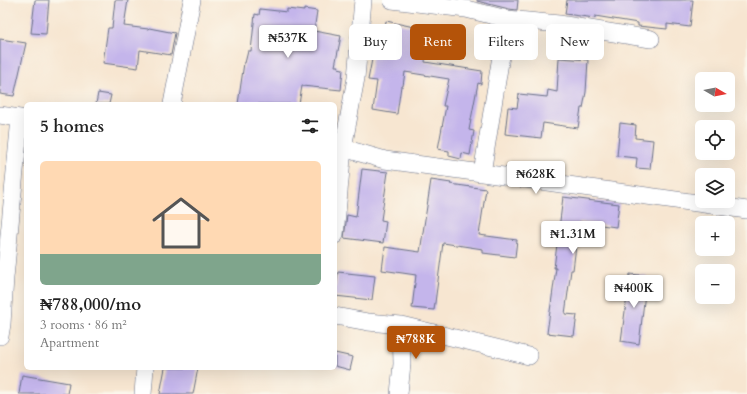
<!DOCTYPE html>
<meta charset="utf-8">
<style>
:root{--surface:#fff;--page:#f6f6f6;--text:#222;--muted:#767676;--accent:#b45309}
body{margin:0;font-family:Cardo,serif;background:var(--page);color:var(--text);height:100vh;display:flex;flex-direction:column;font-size:15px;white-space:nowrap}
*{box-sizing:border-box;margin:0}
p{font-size:13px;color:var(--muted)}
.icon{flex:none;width:22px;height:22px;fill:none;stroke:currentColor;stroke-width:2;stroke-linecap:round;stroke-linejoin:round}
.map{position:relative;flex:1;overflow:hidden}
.sheet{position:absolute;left:24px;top:102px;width:313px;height:268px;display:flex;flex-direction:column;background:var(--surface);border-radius:6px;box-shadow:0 4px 16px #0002}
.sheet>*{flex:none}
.top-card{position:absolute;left:349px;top:24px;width:338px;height:36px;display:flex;gap:8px}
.needle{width:26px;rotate:99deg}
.controls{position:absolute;left:695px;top:72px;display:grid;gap:8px}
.controls a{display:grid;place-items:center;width:40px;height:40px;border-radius:6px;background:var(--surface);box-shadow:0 4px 16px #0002;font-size:20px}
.price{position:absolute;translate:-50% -34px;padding:0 9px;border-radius:4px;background:#fff;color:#222;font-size:13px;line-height:26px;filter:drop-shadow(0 1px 2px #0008)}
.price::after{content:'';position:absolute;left:50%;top:24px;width:12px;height:9px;margin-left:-6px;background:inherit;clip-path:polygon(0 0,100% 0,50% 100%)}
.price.active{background:var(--accent);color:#fff}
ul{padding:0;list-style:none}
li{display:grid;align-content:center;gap:8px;height:212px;padding:0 16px}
li span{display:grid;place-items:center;height:124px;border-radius:6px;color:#555}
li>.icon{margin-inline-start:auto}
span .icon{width:72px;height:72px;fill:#fffc;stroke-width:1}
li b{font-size:17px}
h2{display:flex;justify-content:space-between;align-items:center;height:48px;padding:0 16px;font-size:17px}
.pill{padding:0 14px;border-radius:6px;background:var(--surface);box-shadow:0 4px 16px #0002;font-size:14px;line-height:36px}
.pill.active{background:var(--accent);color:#fff}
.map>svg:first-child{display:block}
.building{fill:#c4b5eb}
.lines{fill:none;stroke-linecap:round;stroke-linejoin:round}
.minor-casing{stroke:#686f86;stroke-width:18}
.minor{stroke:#fff;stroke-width:17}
</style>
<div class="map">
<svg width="747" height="394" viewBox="0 0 747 394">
<rect width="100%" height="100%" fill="#fbf7ec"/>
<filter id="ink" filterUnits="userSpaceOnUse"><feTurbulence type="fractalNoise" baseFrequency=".025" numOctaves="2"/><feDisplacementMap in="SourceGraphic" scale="8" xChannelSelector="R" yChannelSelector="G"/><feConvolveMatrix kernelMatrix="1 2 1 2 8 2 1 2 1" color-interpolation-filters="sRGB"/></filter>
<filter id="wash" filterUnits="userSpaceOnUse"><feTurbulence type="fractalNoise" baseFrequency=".012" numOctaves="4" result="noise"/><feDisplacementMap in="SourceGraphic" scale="16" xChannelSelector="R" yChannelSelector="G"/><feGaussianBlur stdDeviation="0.9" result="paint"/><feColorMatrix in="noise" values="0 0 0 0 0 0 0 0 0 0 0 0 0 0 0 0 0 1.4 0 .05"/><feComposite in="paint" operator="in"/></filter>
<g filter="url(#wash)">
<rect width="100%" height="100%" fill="#f7e6d1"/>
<g id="blocks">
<path class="building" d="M35,0h14l-3,34 -15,-1z
M115,0h13l-4,26 24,3 1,-1 26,5 -4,22 -31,-5 -2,18 -35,-5 5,-35h4z
M477,0h41l-1,10 -8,-1 -32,-8z
M567,0h126l-3,27 -23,-3v5l-29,-3v-3l-43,-7v2l-30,-4z
M260,9l27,3v-3l17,2v-2l13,2 -3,20 27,5 -6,30h4l-1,2 5,1 -2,21 -39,-4 -3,18h-61l6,-41h1l3,-12h3l4,-37 4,1z
M386,21l42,9 -3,32 57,9 -1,13 -3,-1 -9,47 5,1 -4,24 -8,-2 -1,6 -12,-3v-5l-11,-2 8,-43h-3l6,-27 -44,-7 -2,14h-2l-4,28 -24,-4 4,-29 -9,-1 6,-31 6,1z
M0,39l26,4 -12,53 -14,-2z
M559,58l29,2 -2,32 -3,16h-2l-3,20 -35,-5 -2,15 -36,-4 3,-27 9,1 2,-14 28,3 1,-7 9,2z
M98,93l13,2 -2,9h-13z
M620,123l16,2 -1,13 18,2 -3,29 -14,-1 1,-10 -20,-2z
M362,169l26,3 -7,48 5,1 -3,22 -39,-5 3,-23 9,2z
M431,180l20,3 -1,1 36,5 -7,46 38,5 -2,17 -32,-4v-4l-40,-6 -9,67 -22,-2 4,-33 -34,-5 3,-23 35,5z
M563,197l56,7 -3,23 -37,-5 -6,48h-2l-6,44 12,1 -3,21 -27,-3 9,-65h-2z
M338,272l37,4 -3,24 -37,-4z
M630,274l17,2 -8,68 -18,-3z
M335,353l18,4 -3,13 -15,-4z
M165,368h33l-5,26h-33z
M22,375l47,8 -2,11h-48z"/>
</g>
</g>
<g filter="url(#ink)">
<use href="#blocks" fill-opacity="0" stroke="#686f86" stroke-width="1"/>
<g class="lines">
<defs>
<path id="minor" d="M392,0l74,9 41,10 52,5 92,15
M172,104l20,-104
M0,115l26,4
M335,144l8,4 42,12 97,13 265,37
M482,173l25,-154
M335,235l8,-87 13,-70 7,-78
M335,316l33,6 33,3 128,31
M0,336l2,-12 3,-46 15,-160
M143,394l2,-26
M399,394l3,-30 -1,-39"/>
</defs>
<use href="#minor" class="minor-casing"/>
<use href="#minor" class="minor"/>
</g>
</g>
</svg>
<div class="controls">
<a><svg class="needle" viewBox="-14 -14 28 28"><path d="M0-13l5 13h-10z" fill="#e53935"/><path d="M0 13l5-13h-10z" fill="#767676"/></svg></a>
<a><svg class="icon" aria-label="locate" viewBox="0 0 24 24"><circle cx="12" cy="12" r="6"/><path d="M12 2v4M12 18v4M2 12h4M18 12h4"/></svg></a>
<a><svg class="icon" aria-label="layers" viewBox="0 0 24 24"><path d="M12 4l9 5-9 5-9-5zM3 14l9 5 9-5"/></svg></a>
<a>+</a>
<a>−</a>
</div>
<b class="price" style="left:288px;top:59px">₦537K</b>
<b class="price" style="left:536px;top:195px">₦628K</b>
<b class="price" style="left:573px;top:255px">₦1.31M</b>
<b class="price" style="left:634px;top:309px">₦400K</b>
<b class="price active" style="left:416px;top:360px">₦788K</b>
<div class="top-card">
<a class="pill">Buy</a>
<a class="pill active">Rent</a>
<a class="pill">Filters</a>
<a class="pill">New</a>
</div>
<section class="sheet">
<h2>5 homes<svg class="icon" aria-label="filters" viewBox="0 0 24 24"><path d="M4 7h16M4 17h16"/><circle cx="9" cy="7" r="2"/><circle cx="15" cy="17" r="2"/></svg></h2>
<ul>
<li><span style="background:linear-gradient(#ffd9b3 75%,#7fa58c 0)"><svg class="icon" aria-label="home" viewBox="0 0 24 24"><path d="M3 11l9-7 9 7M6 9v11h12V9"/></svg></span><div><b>₦788,000/mo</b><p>3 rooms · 86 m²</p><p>Apartment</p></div></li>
</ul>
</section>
</div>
